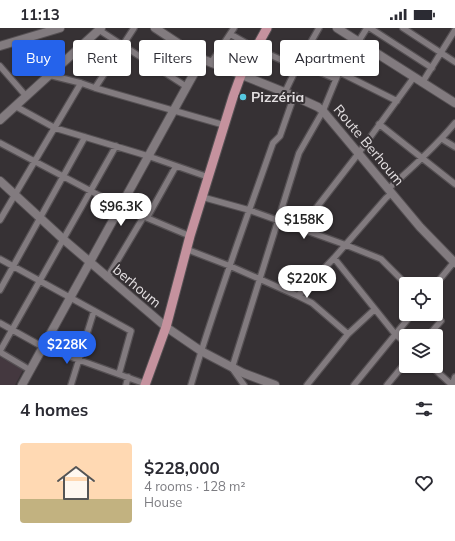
<!DOCTYPE html>
<meta charset="utf-8">
<style>
:root{--surface:#fff;--page:#f7f7f7;--text:#2b2b33;--muted:#7c7c81;--line:#e1e1e2;--accent:#2563eb}
body{margin:0;font-family:Mulish,sans-serif;background:var(--page);color:var(--text);height:100vh;display:flex;flex-direction:column;font-size:15px;white-space:nowrap}
*{box-sizing:border-box;margin:0}
p{font-size:13px;color:var(--muted)}
.icon{flex:none;width:22px;height:22px;fill:none;stroke:currentColor;stroke-width:2;stroke-linecap:round;stroke-linejoin:round}
.map{position:relative;height:357px;overflow:hidden}
.sheet{display:flex;flex-direction:column;background:var(--surface);flex:1}
.sheet>*{flex:none}
.banner{position:absolute;left:12px;top:12px;width:431px;height:36px;display:flex;gap:8px}
.tools{position:absolute;left:399px;top:249px;display:grid;gap:8px}
.tools a{display:grid;place-items:center;width:44px;height:44px;border-radius:4px;background:var(--surface);box-shadow:0 1px 3px #0004;font-size:20px}
.price{position:absolute;translate:-50% -34px;padding:0 9px;border-radius:14px;background:#fff;color:#222;font-size:13px;line-height:26px;filter:drop-shadow(0 1px 2px #0008)}
.price::after{content:'';position:absolute;left:50%;top:24px;width:12px;height:9px;margin-left:-6px;background:inherit;clip-path:polygon(0 0,100% 0,50% 100%)}
.price.active{background:var(--accent);color:#fff}
ul{padding:0;list-style:none}
li{display:flex;align-items:center;gap:12px;height:100px;padding:0 20px}
li+li{border-top:1px solid var(--line)}
li span{display:grid;place-items:center;flex:none;width:112px;height:80px;border-radius:4px;color:#555}
li>.icon{margin-inline-start:auto}
span .icon{width:48px;height:48px;fill:#fffc;stroke-width:1}
li b{font-size:17px}
h2{display:flex;justify-content:space-between;align-items:center;height:48px;padding:0 20px;font-size:17px}
.pill{padding:0 14px;border-radius:4px;background:var(--surface);box-shadow:0 1px 3px #0004;font-size:14px;line-height:36px}
.pill.active{background:var(--accent);color:#fff}
.status{display:flex;justify-content:space-between;align-items:center;height:28px;padding:0 20px;background:var(--surface);direction:ltr}
.status svg{height:11px;fill:currentColor}
.map>svg:first-child{display:block}
.built{fill:#44383f}
.lines{fill:none;stroke-linecap:round;stroke-linejoin:round}
.street-casing{stroke:#555053;stroke-width:8}
.secondary-casing{stroke:#555053;stroke-width:10}
.primary-casing{stroke:#555053;stroke-width:11}
.street{stroke:#827b7f;stroke-width:5.5}
.secondary{stroke:#827b7f;stroke-width:8}
.primary{stroke:#c5929e;stroke-width:9}
.poi-dot{fill:#56c9e1;stroke:#363134;stroke-width:1.5}
.labels{text-anchor:middle;dominant-baseline:central;stroke-width:4;stroke-linejoin:round;paint-order:stroke}
.poi-label{font-size:14px;font-weight:bold;fill:#e3dfe1;stroke:#363134;text-anchor:start}
.street-label{font-size:14px;fill:#e3dfe1;stroke:#363134}
</style>
<div class="status"><b>11:13</b><svg viewBox="0 0 49 12"><path d="M0 12V9h3v3zM5 12V6h3v6zM10 12V3h3v9zM15 12V0h3v12zM26 1h20v11H26zM47 4h2v5h-2z"/></svg></div>
<div class="map">
<svg width="455" height="357" viewBox="0 0 455 357">
<rect width="100%" height="100%" fill="#363134"/>
<path class="built" d="M0,329l23,13 -8,15h-15z"/>
<g class="lines">
<defs>
<path id="street" d="M370,0l62,40
M403,0l52,34
M99,2l88,57
M230,6l25,14 42,19
M211,35l23,-35
M299,35l37,16
M0,38l26,30
M339,44l58,29
M49,47l32,8 14,5 129,37
M422,55l33,-53
M95,60l39,-60
M285,64l14,-29 20,-35
M15,78l40,22 93,28 60,21
M379,96l76,60
M442,111l13,8
M0,115l121,64 69,29
M388,161c24,-21 47,-42 67,-66
M202,169l47,13 97,35 35,14 25,25
M147,190l29,-52
M0,192l81,-137
M300,201l58,-75 56,-77
M186,221l44,17 68,30 36,-38 52,-60 6,-5
M334,230l61,76 11,9
M0,231l131,72 -12,43
M107,250l37,-62
M436,256l18,-22
M0,262l85,-153
M298,268l14,7 36,31
M0,295l43,24 103,37
M428,308l13,-15
M0,323l116,-205
M0,324l30,18
M431,338l21,19
M71,357l23,-74
M126,357l2,-8
M191,357c24,-82 54,-162 82,-242l7,-7 14,-40
M244,357l-12,-17 67,-215 24,-42 16,-39 28,-44
M307,357l41,-51 27,-25
M354,357l58,-71
M387,357l19,-23
M452,357l3,-8"/>
<path id="secondary" d="M155,0l47,31 92,37 24,11 5,4 97,116 35,36
M337,0l118,75
M0,18l60,-18
M0,92l101,-92
M0,153l63,58 103,88 35,24 42,22 32,12
M22,357l180,-326"/>
<path id="primary" d="M145,357l21,-58 24,-91 43,-139 8,-22 26,-47"/>
</defs>
<use href="#street" class="street-casing"/>
<use href="#secondary" class="secondary-casing"/>
<use href="#primary" class="primary-casing"/>
<use href="#street" class="street"/>
<use href="#secondary" class="secondary"/>
<use href="#primary" class="primary"/>
</g>
<circle class="poi-dot" cx="243" cy="69" r="4"/>
<g class="labels">
<g class="poi-label">
<text x="251" y="69">Pizzéria</text>
</g>
<g class="street-label">
<text transform="translate(369 117) rotate(50)">Route Berhoum</text>
<text transform="translate(137 258) rotate(40)">berhoum</text>
</g>
</g>
</svg>
<div class="tools">
<a><svg class="icon" aria-label="locate" viewBox="0 0 24 24"><circle cx="12" cy="12" r="6"/><path d="M12 2v4M12 18v4M2 12h4M18 12h4"/></svg></a>
<a><svg class="icon" aria-label="layers" viewBox="0 0 24 24"><path d="M12 4l9 5-9 5-9-5zM3 14l9 5 9-5"/></svg></a>
</div>
<b class="price" style="left:121px;top:199px">$96.3K</b>
<b class="price" style="left:304px;top:212px">$158K</b>
<b class="price" style="left:307px;top:271px">$220K</b>
<b class="price active" style="left:67px;top:337px">$228K</b>
<div class="banner">
<a class="pill active">Buy</a>
<a class="pill">Rent</a>
<a class="pill">Filters</a>
<a class="pill">New</a>
<a class="pill">Apartment</a>
</div>
</div>
<section class="sheet">
<h2>4 homes<svg class="icon" aria-label="filters" viewBox="0 0 24 24"><path d="M4 7h16M4 17h16"/><circle cx="9" cy="7" r="2"/><circle cx="15" cy="17" r="2"/></svg></h2>
<ul>
<li><span style="background:linear-gradient(#ffd9b3 70%,#c2b280 0)"><svg class="icon" aria-label="home" viewBox="0 0 24 24"><path d="M3 11l9-7 9 7M6 9v11h12V9"/></svg></span><div><b>$228,000</b><p>4 rooms · 128 m²</p><p>House</p></div><svg class="icon" aria-label="heart" viewBox="0 0 24 24"><path d="M12 20l-8-8c-3-5 5-10 8-4 3-6 11-1 8 4z"/></svg></li>
</ul>
</section>
